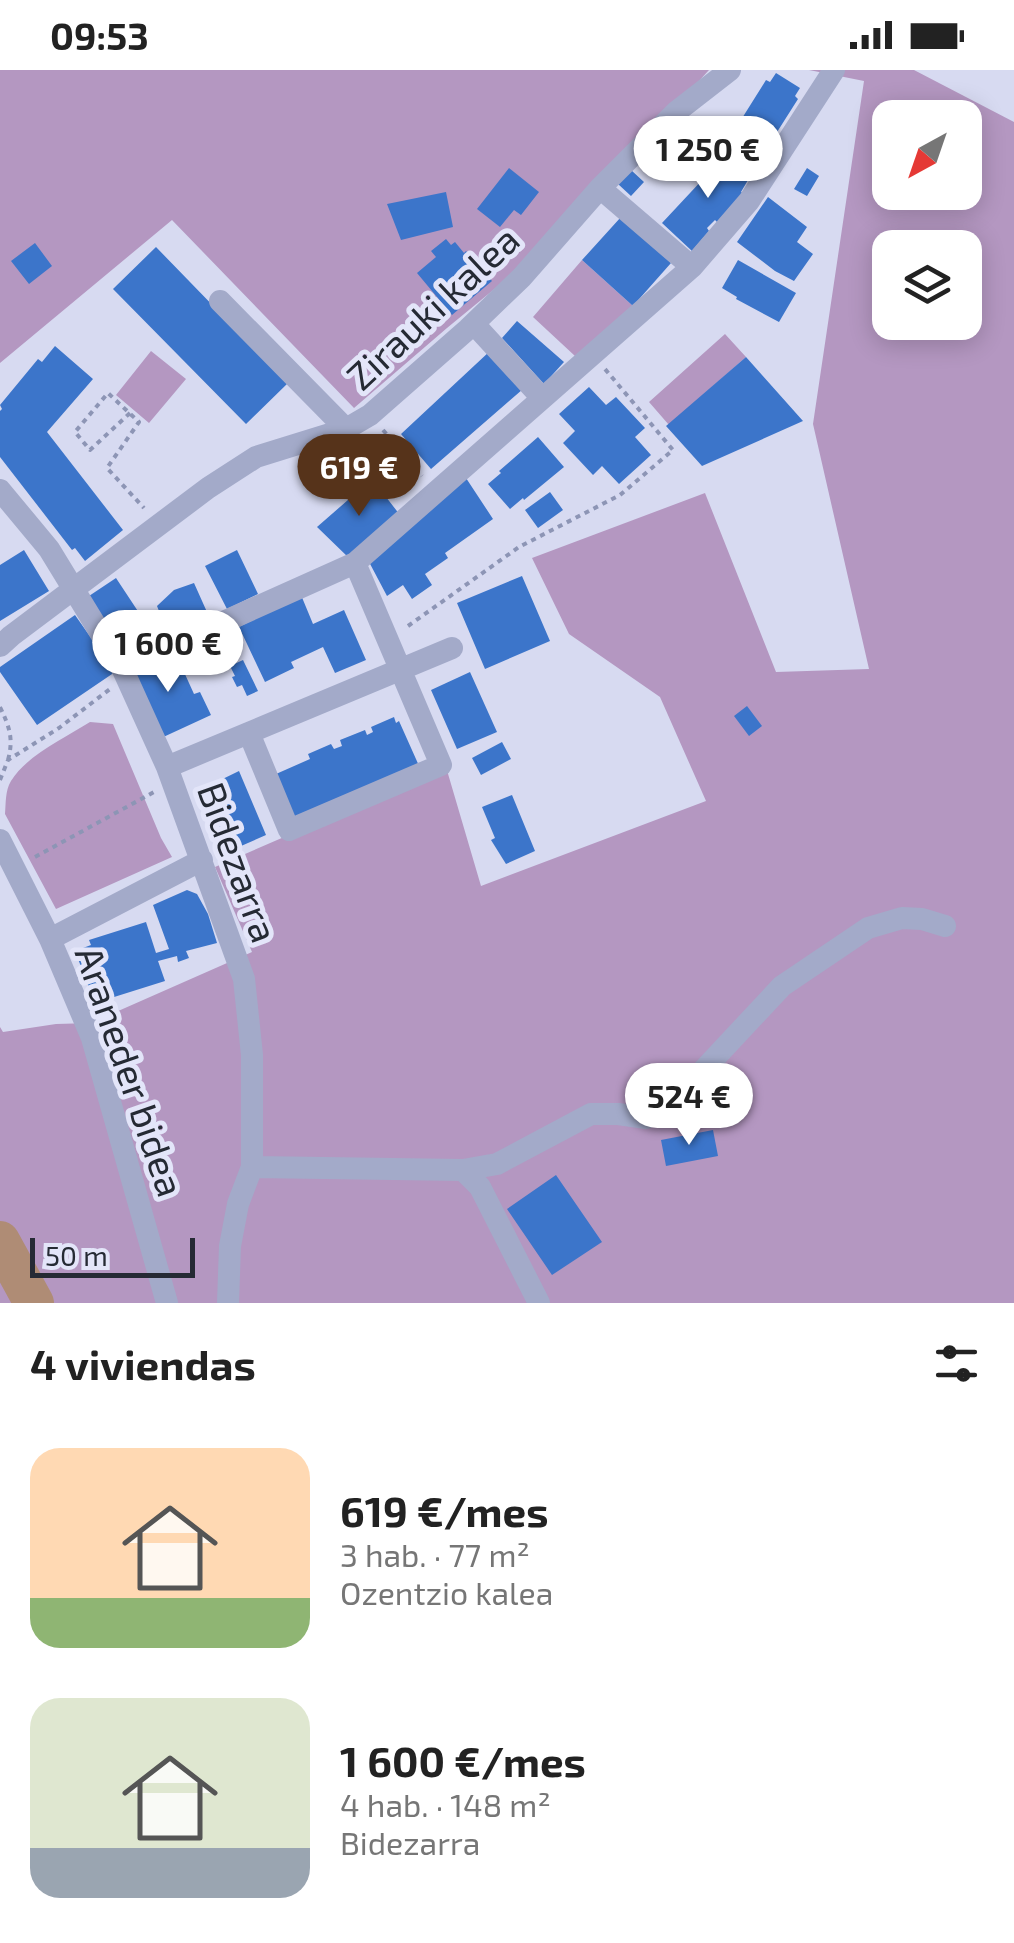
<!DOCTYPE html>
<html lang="es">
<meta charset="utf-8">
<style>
:root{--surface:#fff;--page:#f6f6f6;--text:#222;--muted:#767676;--accent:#56331a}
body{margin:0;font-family:"Exo 2",sans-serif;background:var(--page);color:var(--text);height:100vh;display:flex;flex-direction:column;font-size:38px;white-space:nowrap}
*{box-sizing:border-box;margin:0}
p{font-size:32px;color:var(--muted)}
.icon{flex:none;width:55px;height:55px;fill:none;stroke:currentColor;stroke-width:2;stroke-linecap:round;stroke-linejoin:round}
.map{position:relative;height:1233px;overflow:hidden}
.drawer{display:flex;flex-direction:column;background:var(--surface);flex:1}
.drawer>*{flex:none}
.needle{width:65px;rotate:220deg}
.buttons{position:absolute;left:872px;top:30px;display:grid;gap:20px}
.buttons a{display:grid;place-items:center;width:110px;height:110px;border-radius:20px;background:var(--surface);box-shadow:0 5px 25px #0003;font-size:50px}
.scale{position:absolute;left:30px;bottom:25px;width:165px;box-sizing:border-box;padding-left:10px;border:5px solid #252a34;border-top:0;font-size:28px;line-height:35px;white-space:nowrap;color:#252a34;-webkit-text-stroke:8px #e3e5f9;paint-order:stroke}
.price{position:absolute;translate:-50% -85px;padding:0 22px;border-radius:35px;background:#fff;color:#222;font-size:32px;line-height:65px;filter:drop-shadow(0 2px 5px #0008)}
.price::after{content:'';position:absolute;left:50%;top:60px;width:30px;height:22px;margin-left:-15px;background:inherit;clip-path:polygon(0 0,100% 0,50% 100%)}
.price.selected{background:var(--accent);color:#fff}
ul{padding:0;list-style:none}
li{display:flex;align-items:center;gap:30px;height:250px;padding:0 30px}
li span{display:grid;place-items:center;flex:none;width:280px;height:200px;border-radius:30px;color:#555}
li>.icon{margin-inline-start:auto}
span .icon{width:120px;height:120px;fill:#fffc;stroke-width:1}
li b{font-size:42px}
h2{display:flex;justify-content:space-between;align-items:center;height:120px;padding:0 30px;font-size:42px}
.status{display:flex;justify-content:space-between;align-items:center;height:70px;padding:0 50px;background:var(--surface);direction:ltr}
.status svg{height:28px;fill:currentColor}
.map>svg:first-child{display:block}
.green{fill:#b497c1;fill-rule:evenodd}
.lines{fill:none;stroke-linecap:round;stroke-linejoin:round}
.river{stroke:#af8c75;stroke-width:40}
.building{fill:#3c75ca}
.path{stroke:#8d95b5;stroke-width:4;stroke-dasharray:5 5;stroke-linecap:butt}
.minor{stroke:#a3aac9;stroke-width:22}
.labels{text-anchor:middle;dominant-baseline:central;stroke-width:10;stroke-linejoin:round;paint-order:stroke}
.street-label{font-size:38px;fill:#252a34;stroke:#e3e5f9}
</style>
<div class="status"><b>09:53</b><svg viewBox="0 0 49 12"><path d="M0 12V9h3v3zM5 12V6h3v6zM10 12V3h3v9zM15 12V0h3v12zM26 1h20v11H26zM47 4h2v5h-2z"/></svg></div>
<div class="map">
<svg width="1014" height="1233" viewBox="0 0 1014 1233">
<rect width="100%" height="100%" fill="#d7daf1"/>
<path class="green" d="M0,0h709l-156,171 -106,87 -93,80 -182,-188 -172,143z
M809,0h105l100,52v1181h-1014v-276l3,5 53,-8 35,-1 161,-71 -37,-85 231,-100 35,119 225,-85 -46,-104 -91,-63 -37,-76 173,-65 71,179 93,-3 -56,-245 51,-343zM890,48h75v74h-75zM890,178h75v74h-75z
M582,190l51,46 -58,50 -42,-39z
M725,264l21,23 -77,68 -20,-23z
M151,281l35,28 -37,44 -33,-28z
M90,652l23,2 48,114 11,19 -116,52 -51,-95c1,-11 0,-23 6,-33 16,-26 54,-43 79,-59z"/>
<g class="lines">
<path class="river" d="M0,1171l34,62"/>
</g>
<path class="building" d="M776,3l24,15 -5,8 3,3 -38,60 -31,-20 37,-59 4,2z
M721,81l29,17 -5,10 3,2 -7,12 2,1 -26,29 -2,-2 -8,8 2,3 -17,20 -30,-28 42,-45z
M509,98l30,24 -18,23 -7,-5 -14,17 -23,-18z
M807,98l12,8 -12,20 -13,-7z
M631,100l13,12 -13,14 -13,-12z
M446,122l7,35 -52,13 -14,-36z
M768,127l39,30 -10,15 16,12 -19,27 -19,-10 -38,-29z
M621,147l50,46 -38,43 -51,-46z
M446,169l5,6 4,-3 9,11 2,-2 26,30 -40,34 -35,-42 19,-16 -5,-6z
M35,173l17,23 -23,18 -18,-23z
M156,177l132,136 -42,41 -133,-135z
M738,190l58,33 -17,29 -43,-23 1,-2 -15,-9z
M517,251l47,41 -20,22 -42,-46z
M55,276l38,33 -46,53 76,98 -38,31 -10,-13 -3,2 -72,-93v-46l2,-2 -2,-4 38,-46 4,3z
M490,281l33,38 -92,80 -30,-35z
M746,287l57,64 -101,45 -36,-40z
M589,317l17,18 10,-8 29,31 -10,9 16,18 -32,29 -17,-18 -9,9 -30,-32 12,-12 -16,-17z
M538,367l26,30 -40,33 -1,-2 -13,11 -22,-25 13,-11 -2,-2z
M466,408l27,41 -48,34 3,5 -23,16 7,11 -20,14 -9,-14 -16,11 -19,-36z
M372,409l28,36 -51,43 -32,-31z
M550,422l13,18 -25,18 -13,-18z
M24,480l25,41 -49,30v-56z
M237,480l21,44 -31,15 -22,-43z
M522,506l28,65 -65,28 -28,-66z
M116,508l37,56 -31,20 -36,-56z
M194,513l17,38 -41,18 -13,-33 17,-16z
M301,525l12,29 31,-14 22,50 -31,13 -12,-26 -32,15 3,6 -29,14 -26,-55z
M75,545l40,57 -78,53 -37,-53v-5z
M174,580l20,44 6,-2 11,23 -52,24 -30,-68z
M243,590l15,31 -11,5 -5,-11 -5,2 -5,-10 3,-1 -5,-10z
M470,602l27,60 -40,17 -26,-59z
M747,636l15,20 -13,10 -15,-20z
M394,647l2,6 3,-2 21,47 -123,55 -21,-49 34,-15 -2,-5 23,-10 3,5 8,-3 -2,-6 25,-10 2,5 6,-3 -2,-5z
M502,672l9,17 -30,16 -9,-17z
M239,701l27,64 -41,18 -27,-62z
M512,725l23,56 -29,13 -15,-24 4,-2 -13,-31z
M187,820l10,4 11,20 9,29 -31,8 3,7 -11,4 -1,-6 -19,5 7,20 -70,22 -20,-52 16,-6 -2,-5 57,-18 10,31 13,-4 -16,-44z
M713,1060l5,26 -52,10 -5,-26z
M556,1105l46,67 -50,33 -45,-66z"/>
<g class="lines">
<path class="path" d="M130,343l-40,37 -15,-18 33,-39 31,29 -32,46 37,40
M383,360l39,46
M408,556l111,-79 101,-52 53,-45 -68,-81
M0,637c9,19 14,31 8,53
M0,710l8,-20 51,-32 51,-39
M35,787l119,-65"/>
<path class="minor" d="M600,118l92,79
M220,231l126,128
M474,254l68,74
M0,420l49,59 74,121 44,97 77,212 8,76v112l-14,37 -8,42 -2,57
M0,576l11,-10 197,-148 48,-31 90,-28 24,-14 98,-86 54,-52 78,-89 76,-76 54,-42
M123,600l9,-7 223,-100 337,-296 57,-66 85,-131
M249,663l40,97 152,-65 -86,-202
M167,697l285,-119
M0,770l50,99 42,99 75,265
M50,869l152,-79
M252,1097l211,3 17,17 59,116
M463,1100l34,-6 94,-50h27l28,4 22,-10 114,-122 86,-58 34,-10 20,1 23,7"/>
</g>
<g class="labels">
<g class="street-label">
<text transform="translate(432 237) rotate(-43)">Zirauki kalea</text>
<text transform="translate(239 792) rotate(70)">Bidezarra</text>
<text transform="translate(131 1001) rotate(71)">Araneder bidea</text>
</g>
</g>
</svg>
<div class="buttons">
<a><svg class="needle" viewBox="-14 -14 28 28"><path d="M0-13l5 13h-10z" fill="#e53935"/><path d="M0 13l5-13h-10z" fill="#767676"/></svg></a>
<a><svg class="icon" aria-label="layers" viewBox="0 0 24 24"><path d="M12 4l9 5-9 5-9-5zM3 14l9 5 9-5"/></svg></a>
</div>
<div class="scale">50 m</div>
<b class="price" style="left:708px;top:131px">1 250 €</b>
<b class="price selected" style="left:359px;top:449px">619 €</b>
<b class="price" style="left:168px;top:625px">1 600 €</b>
<b class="price" style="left:689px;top:1078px">524 €</b>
</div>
<section class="drawer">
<h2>4 viviendas<svg class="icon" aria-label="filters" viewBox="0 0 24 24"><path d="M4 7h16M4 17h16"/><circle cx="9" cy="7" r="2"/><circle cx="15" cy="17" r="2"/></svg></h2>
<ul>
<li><span style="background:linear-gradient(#ffd9b3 75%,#8fb573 0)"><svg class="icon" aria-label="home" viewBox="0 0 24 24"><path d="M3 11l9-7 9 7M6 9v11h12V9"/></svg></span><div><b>619 €/mes</b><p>3 hab. · 77 m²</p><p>Ozentzio kalea</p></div></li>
<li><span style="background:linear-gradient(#dfe7d0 75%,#9aa5b1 0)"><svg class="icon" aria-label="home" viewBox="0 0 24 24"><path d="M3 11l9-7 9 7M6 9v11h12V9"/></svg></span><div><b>1 600 €/mes</b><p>4 hab. · 148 m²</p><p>Bidezarra</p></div></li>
</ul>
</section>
